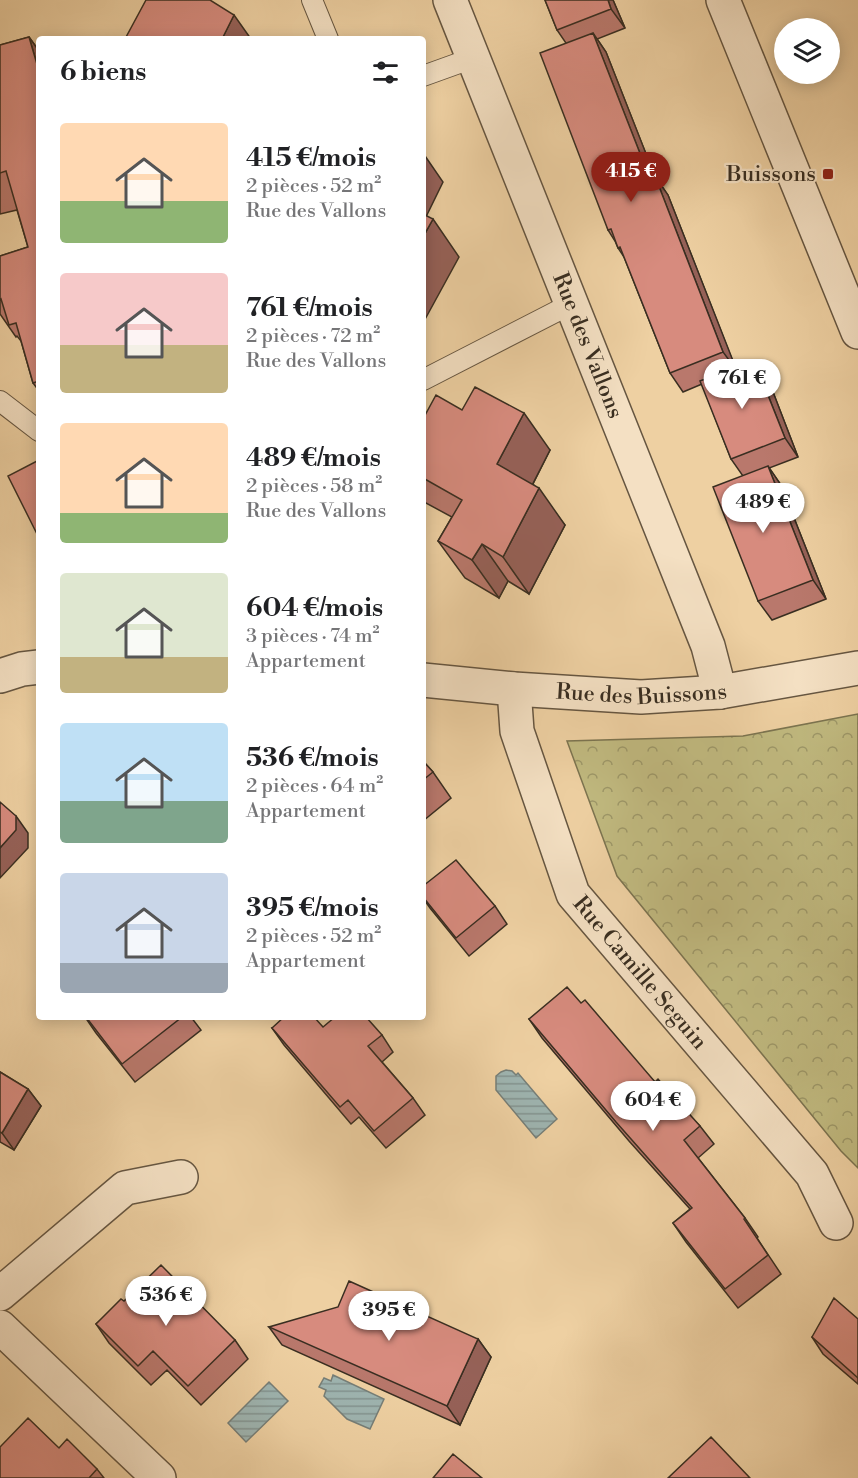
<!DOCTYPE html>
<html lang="fr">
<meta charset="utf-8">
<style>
:root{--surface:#fff;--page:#f2f2f2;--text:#202124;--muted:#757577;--accent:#8f2418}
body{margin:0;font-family:"Libre Bodoni",serif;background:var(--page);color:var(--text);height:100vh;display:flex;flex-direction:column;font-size:22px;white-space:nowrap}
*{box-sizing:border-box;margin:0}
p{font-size:20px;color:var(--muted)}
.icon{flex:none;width:33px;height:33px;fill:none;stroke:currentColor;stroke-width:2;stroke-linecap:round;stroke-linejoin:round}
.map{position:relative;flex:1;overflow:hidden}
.panel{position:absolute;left:36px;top:36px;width:390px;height:984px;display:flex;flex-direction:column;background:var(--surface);border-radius:6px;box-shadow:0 3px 15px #0003}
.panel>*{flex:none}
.fabs{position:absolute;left:774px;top:18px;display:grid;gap:12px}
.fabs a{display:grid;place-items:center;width:66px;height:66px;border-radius:50%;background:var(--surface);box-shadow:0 3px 15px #0003;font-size:30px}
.price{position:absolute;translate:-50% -51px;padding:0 14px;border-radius:21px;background:#fff;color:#222;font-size:20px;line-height:39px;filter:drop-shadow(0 2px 3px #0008)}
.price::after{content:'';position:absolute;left:50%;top:36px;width:18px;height:14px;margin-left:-9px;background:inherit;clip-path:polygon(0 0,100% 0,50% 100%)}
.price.selected{background:var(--accent);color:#fff}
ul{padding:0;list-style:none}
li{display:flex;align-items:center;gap:18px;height:150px;padding:0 24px}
li span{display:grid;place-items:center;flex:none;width:168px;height:120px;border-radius:6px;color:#555}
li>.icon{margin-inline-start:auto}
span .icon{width:72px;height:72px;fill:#fffc;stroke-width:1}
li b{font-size:26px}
h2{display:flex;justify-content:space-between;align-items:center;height:72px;padding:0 24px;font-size:26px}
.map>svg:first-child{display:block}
.forest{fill:url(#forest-crowns);stroke:#7c7450;stroke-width:1.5}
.water{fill:url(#water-rules);stroke:#767e77;stroke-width:1.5}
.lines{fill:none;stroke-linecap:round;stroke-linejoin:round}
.service-casing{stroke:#665641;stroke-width:22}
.minor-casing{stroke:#665641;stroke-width:36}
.tertiary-casing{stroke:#665641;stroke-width:36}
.service{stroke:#f4e0c3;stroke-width:20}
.minor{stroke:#f4e0c3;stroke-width:33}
.tertiary{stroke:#f4e0c3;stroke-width:33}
.wall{fill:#b9786c;stroke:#392e21;stroke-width:1.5}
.shaded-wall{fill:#966158;stroke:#392e21;stroke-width:1.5}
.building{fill:#d78b7e;stroke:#392e21;stroke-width:1.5}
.poi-dot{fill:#8f2418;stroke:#f4e0c3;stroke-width:2}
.labels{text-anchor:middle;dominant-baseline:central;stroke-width:4.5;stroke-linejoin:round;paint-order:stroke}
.poi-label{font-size:22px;fill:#392e21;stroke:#f4e0c3;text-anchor:end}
.street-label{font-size:22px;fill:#392e21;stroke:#f4e0c3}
</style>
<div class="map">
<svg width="858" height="1478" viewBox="0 0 858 1478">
<defs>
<pattern id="forest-crowns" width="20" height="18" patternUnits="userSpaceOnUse" patternTransform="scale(1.5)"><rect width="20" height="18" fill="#c0b97f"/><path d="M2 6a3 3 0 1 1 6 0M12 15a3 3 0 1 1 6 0" fill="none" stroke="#9d9768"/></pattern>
<pattern id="water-rules" width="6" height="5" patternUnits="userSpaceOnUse" patternTransform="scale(1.5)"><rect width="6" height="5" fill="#9eb4b0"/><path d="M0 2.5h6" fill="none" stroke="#82938f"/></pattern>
</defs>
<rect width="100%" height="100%" fill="#eed0a2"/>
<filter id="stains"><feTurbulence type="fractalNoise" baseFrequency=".00333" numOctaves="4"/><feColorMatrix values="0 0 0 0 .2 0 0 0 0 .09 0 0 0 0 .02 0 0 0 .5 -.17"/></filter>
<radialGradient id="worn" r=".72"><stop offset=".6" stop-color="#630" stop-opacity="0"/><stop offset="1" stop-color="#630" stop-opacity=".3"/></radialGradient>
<path class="forest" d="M858,714v454l-17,-17 -224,-275 -50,-135 176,-5z"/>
<path class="water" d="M506,1070l6,1 4,4 2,-2 39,46 -21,19 -40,-48v-14l5,-4z
M333,1375l51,24 -14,30 -23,-10 -23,-23 2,-6 -7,-3 5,-9 7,3z
M269,1382l19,19 -42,41 -18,-19z"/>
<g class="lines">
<defs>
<path id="service" d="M312,0l16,39
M423,76l50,-18
M423,380l148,-76
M0,401l39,30"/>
<g id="minor">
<path id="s1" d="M450,0l258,646 12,46"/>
<path d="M0,676l22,-7 17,-2"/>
<path id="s2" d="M423,680l91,9 127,8 79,-5 138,-24"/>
<path id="s3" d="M514,689l3,42 56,163 239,280 24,49"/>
<path d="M0,1294l125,-106 56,-11"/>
<path d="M0,1327l159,151"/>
</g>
<path id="tertiary" d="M723,0l135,332"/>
</defs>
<use href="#service" class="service-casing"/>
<use href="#minor" class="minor-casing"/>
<use href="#tertiary" class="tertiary-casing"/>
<use href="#service" class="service"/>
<use href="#minor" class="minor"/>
<use href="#tertiary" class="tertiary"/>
</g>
<path class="wall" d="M545,0h68l12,28 -28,11 9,13 49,125 13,18 67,172 33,12 30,78 -29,11 12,17 45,114 -54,21 -14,-19 -15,-125 -12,-17 -29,-75 -19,8 -13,-19 -46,-116 -6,-9 -3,-7 -7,-11 -42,-187 -9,-13z
M29,37l10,14v340l-6,-8 -12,-42 -4,-5 -1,1 -16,-23v-58l28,-9 -11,-37 -17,4v-169z
M462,410l88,40 -17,34 32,41 -36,69 -21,-13 -9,17 -34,-20 -27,-37 14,-24 -28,-15 -1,-2v-81z
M423,761l10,11 18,26 -28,23z
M423,886l72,20 12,18 -38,32 -39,-48 -7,-10z
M581,1003l74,79 45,44 14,18 -16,14 47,60 13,19 -1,1 24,36 -43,34 -52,-66 -13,-19 17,-14 -61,-68 -87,-103 -13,-19z
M85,1017h106l10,13 -66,52 -39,-49z
M323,1027l59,8 11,17 -11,10 31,36 12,17 -39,33 -27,-31 -8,7 -67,-79 -12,-17z
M0,1072l28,17 13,17 -27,44 -14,-8z
M124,1301l111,39 13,19 -47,46 -34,-35 -16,15 -42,-42 -13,-19z
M858,1319v65l-35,-30 -11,-17z
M269,1327l209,12 13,18 -31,68 -178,-80z
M59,1448l38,21 7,9h-104z"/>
<path class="shaded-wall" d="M608,0h5l12,28 -14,-19z
M234,15l17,24h-29z
M593,33l13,19 57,145 -13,-18z
M29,37l10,14v20z
M423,153l20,29 -20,41z
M655,176l13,19 69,176 -14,-19z
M433,219l26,38 -36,66v-86z
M754,360l14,19 30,78 -13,-19z
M524,413l26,37 -26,51 -27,-37z
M768,466l13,19 45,114 -13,-19z
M539,488l26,37 -36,69 -26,-37z
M482,544l26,37 -9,17 -27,-38z
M16,816l12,17v15l-28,30v-30z
M28,1089l13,17 -27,44 -12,-17z
M478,1339l13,18 -31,68 -13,-19z"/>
<path class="building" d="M146,0h64l24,15 -12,24h-97z
M545,0h63l3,9 -54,21z
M593,33l57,146 5,-3 68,176 -53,21 -50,-126 -2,1 -7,-19 -3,1 -68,-177z
M29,37l10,34v310l-6,2 -17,-60 -7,2 -8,-26 -1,1v-44l28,-9 -22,-76 -6,2v-128z
M423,214l10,5 -10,18z
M754,360l31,78 -54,21 -31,-78z
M475,387l49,26 -27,51 42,24 -36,69 -21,-13 -10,16 -34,-19 24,-41 -39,-22v-59l13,-24 26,15z
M39,460v78l-31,-62z
M768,466l45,114 -55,21 -45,-114z
M423,761l10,11 -10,8z
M0,802l16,14v14l-16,18z
M456,860l39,46 -39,32 -33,-41v-11z
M567,987l14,16 4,-3 70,82 3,-3 42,47 -16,14 61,78 -1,1 24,36 -43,34 -52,-66 19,-15 -76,-86 -87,-103z
M86,1017h96l-60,47z
M284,1017h30l9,10 12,-10h31l16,18 -14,11 45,52 -39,33 -26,-31 -8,7 -68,-79z
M0,1072l28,17 -26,44 -2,-1z
M161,1265l74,75 -47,46 -35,-35 -15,15 -42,-42 25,-25 3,2z
M349,1281l129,58 -31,67 -178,-79 69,-20z
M834,1298l24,21v59l-46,-41z
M28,1418l31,30 8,-9 30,30 -8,9h-89v-31z
M711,1437l39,41h-82z
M453,1454l29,24h-49z"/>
<rect class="poi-dot" x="822" y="168" width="12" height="12" rx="3"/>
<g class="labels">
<g class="poi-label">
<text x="816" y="174">Buissons</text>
</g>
<g class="street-label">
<text stroke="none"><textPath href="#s1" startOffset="372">Rue des Vallons</textPath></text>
<text stroke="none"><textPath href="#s2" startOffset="219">Rue des Buissons</textPath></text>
<text stroke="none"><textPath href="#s3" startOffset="318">Rue Camille Seguin</textPath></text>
</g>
</g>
<rect width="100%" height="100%" filter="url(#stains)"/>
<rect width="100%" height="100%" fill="url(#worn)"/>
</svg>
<div class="fabs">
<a><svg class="icon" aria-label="layers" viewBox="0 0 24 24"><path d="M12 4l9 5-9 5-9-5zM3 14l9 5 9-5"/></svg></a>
</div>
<b class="price selected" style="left:631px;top:203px">415 €</b>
<b class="price" style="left:742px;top:410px">761 €</b>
<b class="price" style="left:763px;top:534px">489 €</b>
<b class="price" style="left:653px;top:1132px">604 €</b>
<b class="price" style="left:166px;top:1327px">536 €</b>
<b class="price" style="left:389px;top:1342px">395 €</b>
<section class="panel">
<h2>6 biens<svg class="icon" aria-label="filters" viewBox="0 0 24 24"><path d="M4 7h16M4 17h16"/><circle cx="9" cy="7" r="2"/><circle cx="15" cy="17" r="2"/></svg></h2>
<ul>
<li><span style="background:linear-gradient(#ffd9b3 65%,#8fb573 0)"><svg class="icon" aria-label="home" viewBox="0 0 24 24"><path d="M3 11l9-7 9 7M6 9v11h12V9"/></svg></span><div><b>415 €/mois</b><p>2 pièces · 52 m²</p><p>Rue des Vallons</p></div></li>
<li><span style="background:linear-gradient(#f6c9c9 60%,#c2b280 0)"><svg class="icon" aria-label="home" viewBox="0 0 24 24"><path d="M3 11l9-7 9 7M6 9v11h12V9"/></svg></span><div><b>761 €/mois</b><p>2 pièces · 72 m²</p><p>Rue des Vallons</p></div></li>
<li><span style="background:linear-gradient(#ffd9b3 75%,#8fb573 0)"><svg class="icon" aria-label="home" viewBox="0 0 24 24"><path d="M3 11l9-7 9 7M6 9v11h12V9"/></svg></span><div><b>489 €/mois</b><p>2 pièces · 58 m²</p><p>Rue des Vallons</p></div></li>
<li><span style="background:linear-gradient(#dfe7d0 70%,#c2b280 0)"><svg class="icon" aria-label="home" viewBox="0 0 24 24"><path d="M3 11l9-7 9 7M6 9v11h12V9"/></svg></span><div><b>604 €/mois</b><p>3 pièces · 74 m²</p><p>Appartement</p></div></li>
<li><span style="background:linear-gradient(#bfe0f5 65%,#7fa58c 0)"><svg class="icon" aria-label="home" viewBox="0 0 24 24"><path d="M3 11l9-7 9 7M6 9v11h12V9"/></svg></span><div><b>536 €/mois</b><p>2 pièces · 64 m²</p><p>Appartement</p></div></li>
<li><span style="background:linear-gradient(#c9d6e8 75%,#9aa5b1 0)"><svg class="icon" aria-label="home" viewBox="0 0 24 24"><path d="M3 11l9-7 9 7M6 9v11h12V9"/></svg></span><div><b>395 €/mois</b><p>2 pièces · 52 m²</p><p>Appartement</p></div></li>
</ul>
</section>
</div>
